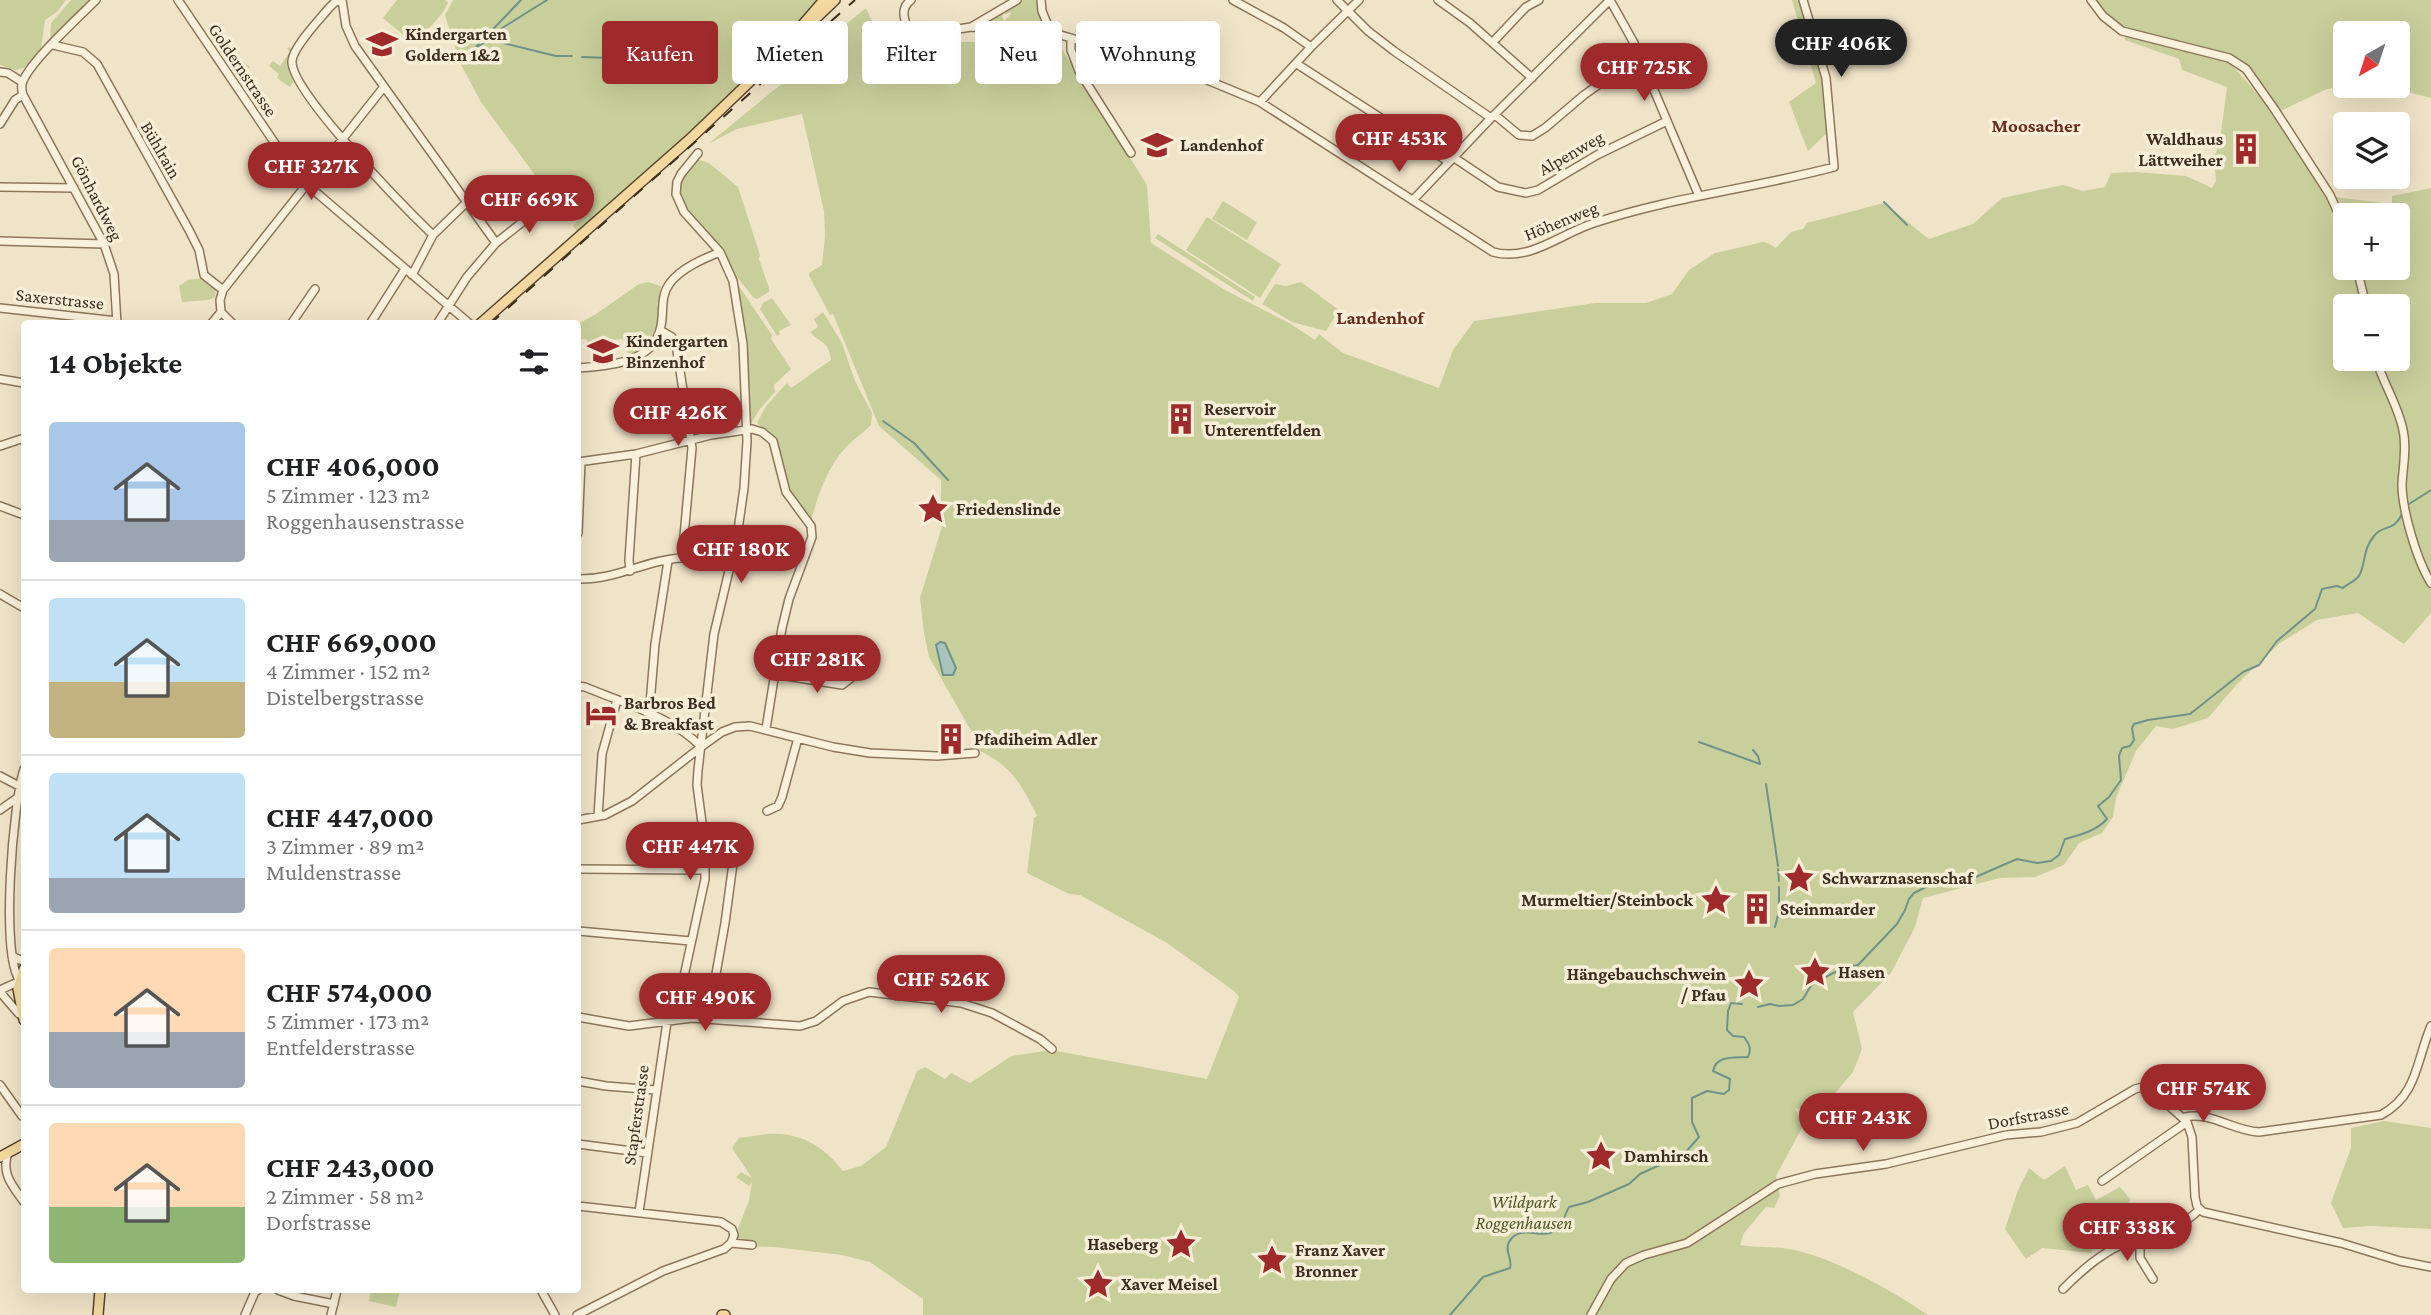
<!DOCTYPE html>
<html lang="de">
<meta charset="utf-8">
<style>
:root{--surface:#fff;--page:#f2f2f2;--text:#202124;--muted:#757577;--line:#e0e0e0;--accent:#9e2a2b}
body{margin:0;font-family:"Crimson Pro",serif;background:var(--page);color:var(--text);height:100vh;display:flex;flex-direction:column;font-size:26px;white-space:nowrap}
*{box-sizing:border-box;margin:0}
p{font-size:23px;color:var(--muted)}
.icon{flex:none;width:38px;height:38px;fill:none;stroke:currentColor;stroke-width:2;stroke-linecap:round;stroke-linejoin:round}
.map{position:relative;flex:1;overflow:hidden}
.panel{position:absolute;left:21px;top:320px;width:560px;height:973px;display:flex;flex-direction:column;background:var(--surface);border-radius:7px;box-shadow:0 7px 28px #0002}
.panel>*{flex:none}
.top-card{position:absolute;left:602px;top:21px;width:665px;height:63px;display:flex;gap:14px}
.needle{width:46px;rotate:219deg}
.tools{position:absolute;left:2333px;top:21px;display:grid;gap:14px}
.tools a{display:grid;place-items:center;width:77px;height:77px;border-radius:7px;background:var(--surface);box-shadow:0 7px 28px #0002;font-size:35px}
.price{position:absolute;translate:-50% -60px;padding:0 16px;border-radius:24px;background:var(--accent);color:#fff;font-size:23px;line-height:46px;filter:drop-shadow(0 2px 4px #0008)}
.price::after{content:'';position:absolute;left:50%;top:42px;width:21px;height:16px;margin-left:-10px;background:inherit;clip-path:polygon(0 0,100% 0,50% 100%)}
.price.current{background:#222;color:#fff}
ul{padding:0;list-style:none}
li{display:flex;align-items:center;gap:21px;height:175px;padding:0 28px}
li+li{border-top:2px solid var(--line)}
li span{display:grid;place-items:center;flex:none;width:196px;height:140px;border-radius:7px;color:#555}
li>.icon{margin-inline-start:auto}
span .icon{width:84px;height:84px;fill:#fffc;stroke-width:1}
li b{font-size:30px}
h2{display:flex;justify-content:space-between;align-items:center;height:84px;padding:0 28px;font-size:30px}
.tag{padding:0 24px;border-radius:7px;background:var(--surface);box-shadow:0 7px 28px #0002;font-size:24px;line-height:63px}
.tag.current{background:var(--accent);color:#fff}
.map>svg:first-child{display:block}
.green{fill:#c9cf9b;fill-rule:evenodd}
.water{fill:#a9c4bc;stroke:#6f938a;stroke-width:2}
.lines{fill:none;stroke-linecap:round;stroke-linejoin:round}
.stream{stroke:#6f938a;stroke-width:2}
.minor-casing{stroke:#8d765c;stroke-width:10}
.major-casing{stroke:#5b4430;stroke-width:12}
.minor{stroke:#faf1dc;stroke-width:7}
.major{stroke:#f3d9a0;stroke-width:9}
.rail{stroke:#3d2e20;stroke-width:2;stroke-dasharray:12 12;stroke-linecap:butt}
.labels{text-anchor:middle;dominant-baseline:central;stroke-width:7;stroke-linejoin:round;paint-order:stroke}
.poi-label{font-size:18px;font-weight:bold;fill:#3d2e20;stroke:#f7eed8;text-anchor:start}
.street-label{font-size:18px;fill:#3d2e20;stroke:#f7eed8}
.park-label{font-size:18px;font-style:italic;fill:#4d5a26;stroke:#f7eed8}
.neighbourhood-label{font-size:19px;font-weight:bold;fill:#6b2e1e;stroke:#f7eed8}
</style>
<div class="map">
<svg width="2431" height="1315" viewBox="0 0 2431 1315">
<rect width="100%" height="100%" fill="#f0e4c8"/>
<path class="green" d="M0,0h66l-9,12 -12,8 -4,29 -17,19 -9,2 -15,-5z
M71,0h18l-39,41 1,-18z
M397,0h48l3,3c-7,16 -22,26 -34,41l-31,-26z
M453,0h365l-32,38 -53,57 -156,136 -4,-5 13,-15 -15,-18 -11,8h-6l-73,-99 -21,-39 -15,-48z
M1022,0h15l8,27 -19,-1 -2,-2v2l-15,-4 -2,2 -22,-1 18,-11 -1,5 3,6 1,-4 5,-5 -1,-1 -5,1 -1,-3z
M1792,0h9l22,75 6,56 -21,20 -19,-49 27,-19z
M2091,0h340v98l-47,-12h14v-53h-53v53h3l-21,3 -53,25 52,82 66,8v-8l39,-8v425l-27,31 -46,-31 -41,7 -37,23 -43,41 -29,34 -35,11 -17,-3 -20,25 -20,47 -3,19 -11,16 -23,10 -15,22 -29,12 -35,1 -77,20 -8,29 -24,46 -38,39 9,37 -9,23 -34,40 -24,-4 8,18 -27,50 4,20 -6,12 -8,-1 -22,26 -4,12c16,3 33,1 49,4 42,7 104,42 139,66h-1005v-16l-53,-37 -28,-7 -68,-8 -40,-1 5,-20 10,-25 3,-19 -3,4 -13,-9 5,-5 11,6 -20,-30 7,-10c13,-1 27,-5 39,-4 28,1 49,16 65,37l18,-5 25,-19 31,-76 8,-4 20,12 6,-6 19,10 42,-27 39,-6 156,29 32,-82 -5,-6 -67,-48 -87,-48 -11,-1 -42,-21 7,-55 3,-2c-15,-31 -26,-51 -59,-66l-4,-14 -45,-79 -5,-24 -4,-35 23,-75c-4,-11 -1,-30 -2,-43l-62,-54 -46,-112 -3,1 -21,-39v-3l13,-8 3,-29 -1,-25 -22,-97 -65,15 -27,14 4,-4 65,-53 7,-4 -1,-8 81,-66 16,36 28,-3 148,2 89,142 4,58 74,47 66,34 24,16 4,-6 24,19 96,35 14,-38 21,-29 121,-18h51l26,-9 17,-24 26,-17 48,-11 5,1 8,5 15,-16 12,-3 4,-6 77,-20 45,36 44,-15 29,-26 61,-13 20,6 22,-4 6,-14 25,-1 50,4 26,12 4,-7 -2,-23 6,-18 7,-53 -45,-17 -3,-11 -54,-19 -1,-8 99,23 44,50 -36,-51 -114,-26zM2345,215h53v53h-53zM2345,306h53v53h-53z
M219,42l31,25 -9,11 -14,-22 -12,-9z
M289,47l3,3c-4,11 -4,21 3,30l-5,7 -13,-9 2,-4 -10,-8 4,-5 7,5 10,-14 -3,-4z
M700,160l9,3 29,24 22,68 -1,4 10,29v4l-12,7 -4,-2 -21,-26 -19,-34 -29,-30 -5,-13 3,-16 13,-17z
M1223,201l34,21 -10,18 -35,-21z
M1207,217l74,47 -21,34 -74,-48z
M1158,234l97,63 -2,4 -98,-63z
M203,278l13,11 -1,8 -6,3 -27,2 -3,-16 9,-6z
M648,282l13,4 -4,20 3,1c-3,24 -9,39 -32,50l-1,-18 -19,1 -3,3 -18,3v-7h-9v-15l18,-10 43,-30z
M736,282l36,53 -1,4 20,30 -17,16 1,7 -16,18 -8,14z
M1301,282l38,28 -13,21 -34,-9 -30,-18 13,-20 11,2z
M772,298l19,27 -12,6 1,3 -3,2 -17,-27 3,-6z
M823,312l19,31 13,38 17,32 -1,12c-8,8 -17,14 -25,22 -19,21 -28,48 -35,74l-20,-24 -17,-58 -17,-16 9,-17 21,-23 4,5 40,-28c-3,-20 -10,-16 -21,-28l8,-5 -4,-8z
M2384,1121l47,7v101l-60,-3 -28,2 -12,-25 20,-55v-20z
M2065,1166l11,24 12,-5 8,15 24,-13 11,13 -15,17 -22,16 -2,20 -50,-5 -16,11 -21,-30 13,-39 11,-22 15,12z
M371,1290h29l-4,17 -27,-6z"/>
<path class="water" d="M940,642l5,1 11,25 -3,7h-10l-7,-30z"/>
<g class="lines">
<path class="stream" d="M491,40l65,16h16
M473,50l48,-50
M470,54l29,-24 48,-30
M582,57l28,1 69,23 32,1
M464,61l6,-7
M1884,202l23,23
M883,421l31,22 34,37
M2409,504l22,-14
M1699,742l61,22
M1753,750l5,6 2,8
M1766,784l12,82
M1778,869l1,12
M1775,927l4,-16v-24
M1758,1007l12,-3 9,2 14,-1 10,-6 9,-15 31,-16 15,-3 39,-41 8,-14 4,-11 5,-6 20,-10 30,-1 53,-23 20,4 14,-2 8,-6 6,-16c15,-4 31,-8 42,-20l-9,-13 11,-9 12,-17 -2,-24 3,-8 8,-2 4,-6 -2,-12 2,-4 14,-4 42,-6 53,-42 16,-7 18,-24 38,-32 7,-20 15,-3 6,2c5,-5 14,-7 17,-14 6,-13 3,-25 14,-38 10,-13 19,-2 29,-24
M1450,1315l33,-38 27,-9c3,-9 -6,-17 -1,-26 11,-19 32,-2 46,-11 9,-6 9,-16 14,-24l19,-5 41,-18 11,-10 44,-20 15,-17 -7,-15v-24l15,-7 17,3 5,-4 1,-11 -17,-8c3,-16 21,-13 35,-14 4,-9 1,-13 -4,-20l-11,-1 -6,-6 1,-19 3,-8 11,1"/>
<defs>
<path id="minor" d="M96,0c-17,17 -69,64 -74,84 -1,5 0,7 1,11l81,149 10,30 3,50
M178,0l119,176 173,148
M342,0l4,26 9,20 141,197
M1041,0l1,11 9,22
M1233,0l51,28 27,19
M1337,0l31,31 26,20 97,67
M1438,0l32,23 62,55
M1610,0l24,43 65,153
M2091,0l12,16 19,15 107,27 17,11 29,41 55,85 15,33
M342,1l-7,1 -6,6c-10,12 -36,39 -37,53 -2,30 115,149 141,174
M971,27l40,1 43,5 146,44 60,25 233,150c37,10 67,-18 101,-29 78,-26 161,-35 240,-56l-8,-89 -23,-78
M910,36c-4,-14 -12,-26 1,-36
M1071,38v12l8,21 52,82
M895,39l76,-12 46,-27
M1493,42l33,-35 13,-7
M53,45l30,7 14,12 92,166 10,20 5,25 19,15
M1297,64l152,98
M0,72l8,1 14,9
M1260,102l51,-55 48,-47
M1495,115l24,20 13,1 13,-8 39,-33 56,-40
M0,124l15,-24 8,-5
M1453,157l45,30 28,6 12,-3 59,-35 70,-34
M0,187l74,1
M1413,200l78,-82 119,-118
M0,241l104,3
M2357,268l9,38
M412,275l21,-40 33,-32
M0,308l117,13
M221,312l-1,-12 3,-10 160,-202
M221,312l12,12
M211,324l10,-12
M291,324l24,-35
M370,324l35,-55
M437,324l30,-47 29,-34 49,-39
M660,330l12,7 4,8 16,103 -10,110
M2376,359c7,24 22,46 27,71 4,17 0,37 -1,54 0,26 15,77 29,99
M578,368c27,-2 73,-4 82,-38 5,-16 -1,-33 10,-47 11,-15 33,-24 50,-31
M0,379l24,4
M0,446l24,-8
M578,462l58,-8 75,-19 41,-6 10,3 11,9 13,51 25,34 1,11 -23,62 -7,29 -16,101
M0,506l24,9
M578,533l3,-71
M630,571l-1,-11 7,-106
M578,579c39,1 67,-19 103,-21 16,-1 35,3 50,7
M0,594l24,14
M774,674l68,11 9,-7
M578,686l7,1c36,15 90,31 116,60
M646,712l4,-8 5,-60 13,-83
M0,776l19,10
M0,810l17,-12
M767,811l11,-5 4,-9 16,-59
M598,816l4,-62 15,-54
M578,820l27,-5 27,-14 69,-54 21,-15 13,-5 15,-1 83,21 37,6 67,3 38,-3
M578,869l126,1
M578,931l113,10
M12,956l8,4 4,-1
M0,990l20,-9c-20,-27 -7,-178 4,-212
M0,992l19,22 4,-1
M578,1017l51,9 63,-8 108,8 16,-5 27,-20 26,-9 92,11 31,10 48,26 12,10
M675,1018l30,-139v-34l-8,-60 1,-15 16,-136 23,-97 7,-49 3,-47 -4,-97 -10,-63 -13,-29 -36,-40 -8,-18 1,-12 4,-8 17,-21
M708,1019l17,-96 9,-67 5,-18
M578,1081l28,5 50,4
M0,1085l22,31
M2185,1117c24,-6 49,14 74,15l122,-17c37,-20 35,-54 50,-89
M578,1144l69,9
M8,1152c-7,22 4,33 16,50
M2102,1181l85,-59
M578,1206l143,16 11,7 2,6 -3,8
M639,1212l28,-190
M2140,1238v20l13,21
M731,1243l21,2
M2063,1289c18,-18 38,-36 62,-46 29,-12 50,-10 74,-33
M278,1290l16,6 40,8
M541,1290l14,25
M245,1315l10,-23 3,-2
M331,1315l6,-25
M577,1315l86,-44 61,-22 7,-6
M1591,1315l20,-36 15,-16 18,-8 43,-12 91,-59 37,-10 71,-10 120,-29 35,-3 36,-9 58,-34 12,-3 40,36 5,15 3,60 2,9 6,6 138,31 59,18 31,6"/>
<path id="major" d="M799,29l25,-29
M480,324l210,-185 145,-139
M24,969l-6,20 6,31
M0,1157l24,-13
M98,1315l2,-25
M722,1315h3"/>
</defs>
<use href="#minor" class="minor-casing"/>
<use href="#major" class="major-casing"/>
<use href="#minor" class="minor"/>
<use href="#major" class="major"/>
<path class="rail" d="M490,324l365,-324"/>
</g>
<defs>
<symbol id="school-bare" viewBox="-9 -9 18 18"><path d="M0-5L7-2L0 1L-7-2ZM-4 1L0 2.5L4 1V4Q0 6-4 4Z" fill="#9e2a2b" stroke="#f7eed8" stroke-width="2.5" paint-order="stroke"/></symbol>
<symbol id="building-bare" viewBox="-9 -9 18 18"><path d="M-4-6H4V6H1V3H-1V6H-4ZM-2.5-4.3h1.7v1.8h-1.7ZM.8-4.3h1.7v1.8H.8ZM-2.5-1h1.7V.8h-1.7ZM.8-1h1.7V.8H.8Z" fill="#9e2a2b" stroke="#f7eed8" stroke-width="2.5" paint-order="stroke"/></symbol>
<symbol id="sight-bare" viewBox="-9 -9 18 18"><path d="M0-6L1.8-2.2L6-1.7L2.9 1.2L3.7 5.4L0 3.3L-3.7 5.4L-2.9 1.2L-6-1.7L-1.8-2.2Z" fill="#9e2a2b" stroke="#f7eed8" stroke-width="2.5" paint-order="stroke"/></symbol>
<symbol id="hotel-bare" viewBox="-9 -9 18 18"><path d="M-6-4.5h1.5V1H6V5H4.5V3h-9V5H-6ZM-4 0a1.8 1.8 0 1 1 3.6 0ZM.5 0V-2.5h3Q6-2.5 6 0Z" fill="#9e2a2b" stroke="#f7eed8" stroke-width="2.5" paint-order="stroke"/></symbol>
</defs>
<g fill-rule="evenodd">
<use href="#school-bare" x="360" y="22" width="44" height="44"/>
<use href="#school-bare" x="1135" y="123" width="44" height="44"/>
<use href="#building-bare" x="2224" y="127" width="44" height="44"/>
<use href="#school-bare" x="581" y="329" width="44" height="44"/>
<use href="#building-bare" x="1159" y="397" width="44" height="44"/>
<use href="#sight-bare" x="911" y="487" width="44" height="44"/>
<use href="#hotel-bare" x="579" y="691" width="44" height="44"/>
<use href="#building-bare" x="929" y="717" width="44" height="44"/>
<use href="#sight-bare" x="1777" y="856" width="44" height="44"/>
<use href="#sight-bare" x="1694" y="878" width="44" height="44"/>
<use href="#building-bare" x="1735" y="887" width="44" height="44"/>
<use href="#sight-bare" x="1793" y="950" width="44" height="44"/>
<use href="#sight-bare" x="1727" y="962" width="44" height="44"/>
<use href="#sight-bare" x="1579" y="1134" width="44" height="44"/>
<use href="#sight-bare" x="1159" y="1222" width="44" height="44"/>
<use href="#sight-bare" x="1250" y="1238" width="44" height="44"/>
<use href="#sight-bare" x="1076" y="1262" width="44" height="44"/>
</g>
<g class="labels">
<g class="poi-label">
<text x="405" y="34">Kindergarten<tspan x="405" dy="21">Goldern 1&amp;2</tspan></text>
<text x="2223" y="139" text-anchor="end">Waldhaus<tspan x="2223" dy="21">Lättweiher</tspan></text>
<text x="1180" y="145">Landenhof</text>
<text x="626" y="341">Kindergarten<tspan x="626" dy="21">Binzenhof</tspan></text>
<text x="1204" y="409">Reservoir<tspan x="1204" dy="21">Unterentfelden</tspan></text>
<text x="956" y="509">Friedenslinde</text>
<text x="624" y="703">Barbros Bed<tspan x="624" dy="21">&amp; Breakfast</tspan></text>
<text x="974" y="739">Pfadiheim Adler</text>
<text x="1822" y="878">Schwarznasenschaf</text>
<text x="1693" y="900" text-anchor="end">Murmeltier/Steinbock</text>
<text x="1780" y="909">Steinmarder</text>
<text x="1838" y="972">Hasen</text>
<text x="1726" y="974" text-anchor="end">Hängebauchschwein<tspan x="1726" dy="21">/ Pfau</tspan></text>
<text x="1624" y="1156">Damhirsch</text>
<text x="1158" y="1244" text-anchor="end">Haseberg</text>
<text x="1295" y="1250">Franz Xaver<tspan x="1295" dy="21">Bronner</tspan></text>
<text x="1121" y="1284">Xaver Meisel</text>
</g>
<g class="street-label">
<text transform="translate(243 70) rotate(56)">Goldernstrasse</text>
<text transform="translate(161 150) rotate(60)">Bühlrain</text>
<text transform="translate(1571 153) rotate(-30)">Alpenweg</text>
<text transform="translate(97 198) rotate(63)">Gönhardweg</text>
<text transform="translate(1561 221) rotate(-22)">Höhenweg</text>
<text transform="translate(60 299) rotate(6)">Saxerstrasse</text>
<text transform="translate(636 1115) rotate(-82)">Stapferstrasse</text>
<text transform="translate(2028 1116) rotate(-11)">Dorfstrasse</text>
</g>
<g class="park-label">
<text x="1524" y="1202">Wildpark<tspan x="1524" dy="21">Roggenhausen</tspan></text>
</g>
<g class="neighbourhood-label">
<text x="2036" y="125">Moosacher</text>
<text x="1380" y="317">Landenhof</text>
</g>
</g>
</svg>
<div class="tools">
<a><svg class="needle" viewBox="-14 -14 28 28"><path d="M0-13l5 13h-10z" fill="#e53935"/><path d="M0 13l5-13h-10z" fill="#757577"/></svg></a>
<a><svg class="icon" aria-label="layers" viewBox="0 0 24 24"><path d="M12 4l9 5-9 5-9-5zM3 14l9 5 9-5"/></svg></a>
<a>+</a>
<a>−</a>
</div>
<b class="price current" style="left:1841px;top:79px">CHF 406K</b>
<b class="price" style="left:1644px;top:103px">CHF 725K</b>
<b class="price" style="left:1399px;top:174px">CHF 453K</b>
<b class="price" style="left:311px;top:202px">CHF 327K</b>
<b class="price" style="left:529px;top:235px">CHF 669K</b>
<b class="price" style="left:678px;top:448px">CHF 426K</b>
<b class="price" style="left:741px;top:585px">CHF 180K</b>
<b class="price" style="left:817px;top:695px">CHF 281K</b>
<b class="price" style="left:690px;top:882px">CHF 447K</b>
<b class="price" style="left:941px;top:1015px">CHF 526K</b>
<b class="price" style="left:705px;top:1033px">CHF 490K</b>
<b class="price" style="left:2203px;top:1124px">CHF 574K</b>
<b class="price" style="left:1863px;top:1153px">CHF 243K</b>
<b class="price" style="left:2127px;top:1263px">CHF 338K</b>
<div class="top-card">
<a class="tag current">Kaufen</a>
<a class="tag">Mieten</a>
<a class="tag">Filter</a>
<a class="tag">Neu</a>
<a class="tag">Wohnung</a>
</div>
<section class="panel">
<h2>14 Objekte<svg class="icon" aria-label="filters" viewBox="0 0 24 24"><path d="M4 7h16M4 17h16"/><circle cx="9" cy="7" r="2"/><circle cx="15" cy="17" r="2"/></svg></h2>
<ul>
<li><span style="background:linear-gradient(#a9c7e8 70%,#9aa5b1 0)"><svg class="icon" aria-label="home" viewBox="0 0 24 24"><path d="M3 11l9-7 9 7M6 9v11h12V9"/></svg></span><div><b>CHF 406,000</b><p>5 Zimmer · 123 m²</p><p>Roggenhausenstrasse</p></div></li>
<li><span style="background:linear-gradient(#bfe0f5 60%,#c2b280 0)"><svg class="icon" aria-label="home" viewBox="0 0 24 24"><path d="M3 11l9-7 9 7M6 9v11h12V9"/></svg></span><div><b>CHF 669,000</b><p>4 Zimmer · 152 m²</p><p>Distelbergstrasse</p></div></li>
<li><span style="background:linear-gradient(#bfe0f5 75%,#9aa5b1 0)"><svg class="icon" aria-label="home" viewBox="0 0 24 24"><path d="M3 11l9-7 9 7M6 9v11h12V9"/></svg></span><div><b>CHF 447,000</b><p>3 Zimmer · 89 m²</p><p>Muldenstrasse</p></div></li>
<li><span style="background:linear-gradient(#ffd9b3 60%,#9aa5b1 0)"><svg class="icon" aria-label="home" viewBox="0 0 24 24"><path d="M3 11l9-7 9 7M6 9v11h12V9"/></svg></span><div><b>CHF 574,000</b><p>5 Zimmer · 173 m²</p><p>Entfelderstrasse</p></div></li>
<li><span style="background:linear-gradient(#ffd9b3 60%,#8fb573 0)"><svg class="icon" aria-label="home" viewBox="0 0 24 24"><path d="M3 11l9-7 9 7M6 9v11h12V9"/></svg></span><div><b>CHF 243,000</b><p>2 Zimmer · 58 m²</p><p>Dorfstrasse</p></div></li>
</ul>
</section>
</div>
